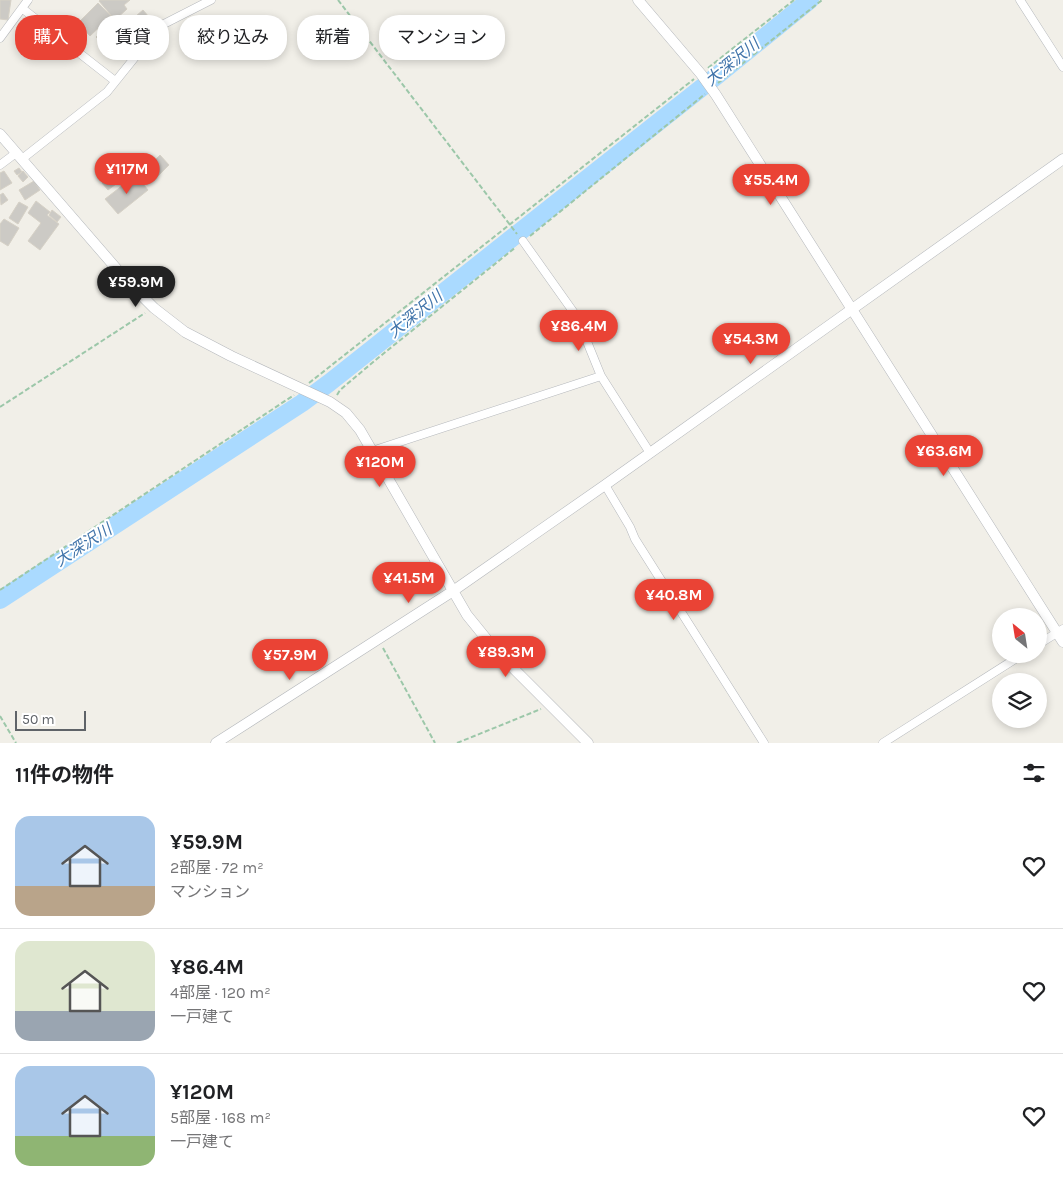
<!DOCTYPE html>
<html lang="ja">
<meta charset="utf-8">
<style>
:root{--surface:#fff;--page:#f2f2f2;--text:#202124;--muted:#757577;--line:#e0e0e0;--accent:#ea4335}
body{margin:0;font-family:Karla,"Noto Sans JP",sans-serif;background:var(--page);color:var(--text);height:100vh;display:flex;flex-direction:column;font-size:19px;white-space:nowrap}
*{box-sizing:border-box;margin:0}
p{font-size:16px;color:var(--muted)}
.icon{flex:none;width:28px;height:28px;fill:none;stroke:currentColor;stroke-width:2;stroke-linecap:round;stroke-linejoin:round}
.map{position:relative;height:743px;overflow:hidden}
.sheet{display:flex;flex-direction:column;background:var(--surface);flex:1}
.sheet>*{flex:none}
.guide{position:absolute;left:15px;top:15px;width:500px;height:45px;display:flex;gap:10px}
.needle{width:32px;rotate:330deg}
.tools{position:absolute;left:992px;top:608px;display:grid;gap:10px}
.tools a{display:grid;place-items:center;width:55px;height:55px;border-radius:50%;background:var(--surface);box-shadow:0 2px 8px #0003;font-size:25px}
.scale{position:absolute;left:15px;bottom:12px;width:71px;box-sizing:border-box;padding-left:5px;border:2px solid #5f6368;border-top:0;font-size:14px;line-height:18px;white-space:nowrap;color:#5f6368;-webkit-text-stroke:4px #fff;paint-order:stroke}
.price{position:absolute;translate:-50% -42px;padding:0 11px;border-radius:18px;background:var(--accent);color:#fff;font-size:16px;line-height:32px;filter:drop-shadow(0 1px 2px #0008)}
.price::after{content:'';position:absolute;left:50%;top:30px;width:15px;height:11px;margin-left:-8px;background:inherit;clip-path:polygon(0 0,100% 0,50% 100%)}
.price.on{background:#222;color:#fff}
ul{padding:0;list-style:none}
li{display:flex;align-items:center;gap:15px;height:125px;padding:0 15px}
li+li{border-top:1px solid var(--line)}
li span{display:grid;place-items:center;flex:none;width:140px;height:100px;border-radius:15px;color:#555}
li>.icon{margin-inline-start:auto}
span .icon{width:60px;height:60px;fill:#fffc;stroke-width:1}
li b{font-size:21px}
h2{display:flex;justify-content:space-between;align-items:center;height:60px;padding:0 15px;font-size:21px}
.tag{padding:0 18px;border-radius:20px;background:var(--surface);box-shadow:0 2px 8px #0003;font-size:18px;line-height:45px}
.tag.on{background:var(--accent);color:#fff}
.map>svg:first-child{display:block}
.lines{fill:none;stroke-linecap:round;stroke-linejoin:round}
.river{stroke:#aadaff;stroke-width:18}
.building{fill:#cccac5;stroke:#d6d1c6}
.minor-casing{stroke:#b5b8bc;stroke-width:9}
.tertiary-casing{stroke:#b5b8bc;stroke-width:11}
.path{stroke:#9cc7a9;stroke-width:2;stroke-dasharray:5 2.5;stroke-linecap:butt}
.minor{stroke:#fff;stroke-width:8}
.tertiary{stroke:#fff;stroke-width:10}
.labels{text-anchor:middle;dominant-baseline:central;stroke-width:4;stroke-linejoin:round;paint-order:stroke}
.water-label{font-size:16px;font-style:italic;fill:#4174aa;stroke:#fff}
</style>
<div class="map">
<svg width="1063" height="743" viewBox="0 0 1063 743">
<rect width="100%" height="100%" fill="#f1efe8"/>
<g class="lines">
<path class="river" d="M0,600l302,-197 27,-20 390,-309 91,-74"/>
</g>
<path class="building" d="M0,0h11l-3,20 -8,-1z
M100,0h30l-6,5 3,4 -12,11 -16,-19z
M98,3l13,13 -21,20 -12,-13z
M143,10l6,7 -19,17 -7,-7z
M105,30l7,8 -8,7 -8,-8z
M160,155l9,10 -15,15 -9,-10z
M19,168l3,4 -5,3 -3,-4z
M4,171l8,12 -12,7v-17z
M23,171l5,6 -5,5 -5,-6z
M136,175l12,15 -30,24 -13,-15z
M110,176l6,8 -8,6 -6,-7z
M34,181l6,9 -15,10 -6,-10z
M3,193l5,7 -7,5 -1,-10z
M36,201l14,11 -3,3 12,9 -19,26 -12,-9 13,-18 -13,-10z
M19,202l9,5 -10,17 -9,-6z
M52,210l9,7 -4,5 -8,-7z
M4,219l15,9 -11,18 -8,-5v-17z"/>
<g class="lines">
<defs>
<path id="minor" d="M1020,0l43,67
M23,9l92,72
M0,38l28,-38
M22,159l85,-67 53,-66 51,-26
M0,165l16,-12
M523,241l54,76 24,59 49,77
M372,451l229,-75
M605,485l25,42 5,12 129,204
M1039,644l24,-15
M883,743l140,-89"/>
<path id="tertiary" d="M638,0l63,74 15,21 347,547
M0,134l128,148 26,26 31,24 46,24 99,46 16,11 14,17 107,185 30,37 91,91
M216,743l237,-152 152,-106 458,-326"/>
</defs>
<use href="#minor" class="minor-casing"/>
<use href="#tertiary" class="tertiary-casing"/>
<path class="path" d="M338,0l179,234
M708,68l86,-68
M718,83l104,-83
M530,236l175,-142
M309,383l385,-304
M337,395l3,-5 38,-32 138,-111
M0,407l145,-94
M0,590l294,-195
M383,648l52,95
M0,716l16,27
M457,743l84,-34"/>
<use href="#minor" class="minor"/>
<use href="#tertiary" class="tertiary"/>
</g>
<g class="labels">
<g class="water-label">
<text transform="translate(732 62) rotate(-39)">大深沢川</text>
<text transform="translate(415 314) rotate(-39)">大深沢川</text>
<text transform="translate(83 545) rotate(-33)">大深沢川</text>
</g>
</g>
</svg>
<div class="tools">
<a><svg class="needle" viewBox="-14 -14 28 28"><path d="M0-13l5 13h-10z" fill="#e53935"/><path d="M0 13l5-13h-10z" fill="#757577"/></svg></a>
<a><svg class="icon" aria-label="layers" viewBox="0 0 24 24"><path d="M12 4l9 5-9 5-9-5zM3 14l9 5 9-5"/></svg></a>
</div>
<div class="scale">50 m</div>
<b class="price" style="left:127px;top:195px">¥117M</b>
<b class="price" style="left:771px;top:206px">¥55.4M</b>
<b class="price on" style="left:136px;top:308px">¥59.9M</b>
<b class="price" style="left:579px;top:352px">¥86.4M</b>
<b class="price" style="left:751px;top:365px">¥54.3M</b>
<b class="price" style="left:944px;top:477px">¥63.6M</b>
<b class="price" style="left:380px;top:488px">¥120M</b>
<b class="price" style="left:409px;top:604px">¥41.5M</b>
<b class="price" style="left:674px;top:621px">¥40.8M</b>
<b class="price" style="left:506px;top:678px">¥89.3M</b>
<b class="price" style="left:290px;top:681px">¥57.9M</b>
<div class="guide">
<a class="tag on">購入</a>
<a class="tag">賃貸</a>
<a class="tag">絞り込み</a>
<a class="tag">新着</a>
<a class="tag">マンション</a>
</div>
</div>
<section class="sheet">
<h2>11件の物件<svg class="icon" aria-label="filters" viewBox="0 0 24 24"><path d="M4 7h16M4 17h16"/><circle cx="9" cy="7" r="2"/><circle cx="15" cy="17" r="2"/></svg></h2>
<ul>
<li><span style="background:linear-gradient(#a9c7e8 70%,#b9a48a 0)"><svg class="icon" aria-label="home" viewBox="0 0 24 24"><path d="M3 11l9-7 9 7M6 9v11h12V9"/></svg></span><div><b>¥59.9M</b><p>2部屋 · 72 m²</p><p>マンション</p></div><svg class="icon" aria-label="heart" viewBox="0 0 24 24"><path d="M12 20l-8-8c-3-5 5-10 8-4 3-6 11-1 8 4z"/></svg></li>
<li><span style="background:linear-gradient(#dfe7d0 70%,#9aa5b1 0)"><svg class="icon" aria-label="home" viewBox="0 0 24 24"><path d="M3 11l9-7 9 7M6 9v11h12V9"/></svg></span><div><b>¥86.4M</b><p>4部屋 · 120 m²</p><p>一戸建て</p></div><svg class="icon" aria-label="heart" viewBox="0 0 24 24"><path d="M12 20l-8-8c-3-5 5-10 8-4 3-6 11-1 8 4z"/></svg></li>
<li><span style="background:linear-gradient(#a9c7e8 70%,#8fb573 0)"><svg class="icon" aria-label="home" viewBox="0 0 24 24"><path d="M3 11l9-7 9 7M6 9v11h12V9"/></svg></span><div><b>¥120M</b><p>5部屋 · 168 m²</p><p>一戸建て</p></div><svg class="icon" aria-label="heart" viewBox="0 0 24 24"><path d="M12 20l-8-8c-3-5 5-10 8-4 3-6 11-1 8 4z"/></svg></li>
</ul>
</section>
